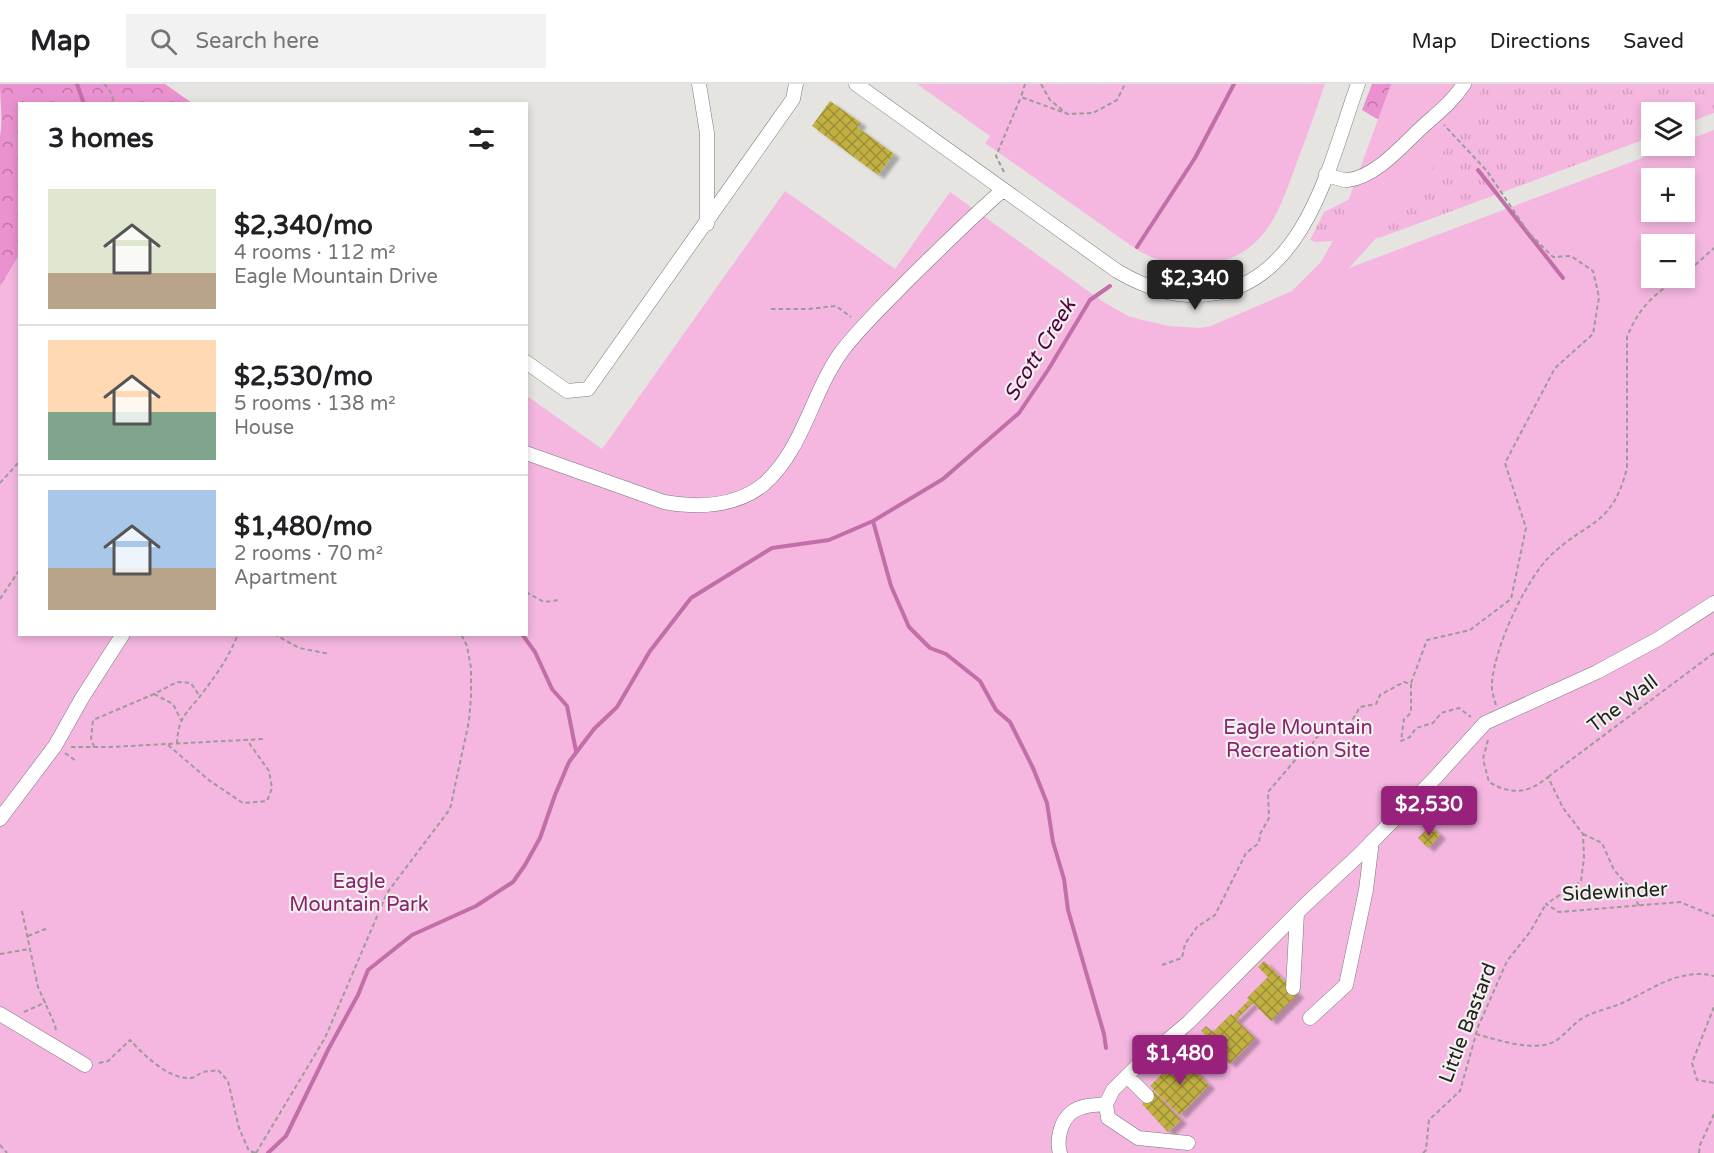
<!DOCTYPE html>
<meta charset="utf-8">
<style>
:root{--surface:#fff;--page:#f2f2f2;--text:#202124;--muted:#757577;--line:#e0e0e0;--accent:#98217c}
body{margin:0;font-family:"Varela Round",sans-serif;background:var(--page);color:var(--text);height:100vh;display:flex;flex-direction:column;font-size:22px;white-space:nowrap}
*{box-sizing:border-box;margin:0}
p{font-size:20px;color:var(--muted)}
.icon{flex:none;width:33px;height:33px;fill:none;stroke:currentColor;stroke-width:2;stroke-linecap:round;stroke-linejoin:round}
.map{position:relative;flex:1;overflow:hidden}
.drawer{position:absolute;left:18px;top:18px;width:510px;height:534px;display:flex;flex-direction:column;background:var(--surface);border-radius:0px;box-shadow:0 3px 9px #0003}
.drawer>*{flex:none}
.controls{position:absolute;left:1641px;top:18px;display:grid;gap:12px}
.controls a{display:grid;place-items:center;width:54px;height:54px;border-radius:0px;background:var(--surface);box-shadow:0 3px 9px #0003;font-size:30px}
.price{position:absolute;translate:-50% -51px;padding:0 14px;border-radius:6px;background:var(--accent);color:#fff;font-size:20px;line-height:39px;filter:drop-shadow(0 2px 3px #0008)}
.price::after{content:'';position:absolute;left:50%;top:36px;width:18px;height:14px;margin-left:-9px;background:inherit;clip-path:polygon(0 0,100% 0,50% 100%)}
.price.on{background:#222;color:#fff}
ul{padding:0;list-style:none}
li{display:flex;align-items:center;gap:18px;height:150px;padding:0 30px}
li+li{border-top:2px solid var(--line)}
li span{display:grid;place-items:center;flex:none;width:168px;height:120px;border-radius:0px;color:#555}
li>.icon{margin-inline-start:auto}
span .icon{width:72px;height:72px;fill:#fffc;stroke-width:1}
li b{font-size:26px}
h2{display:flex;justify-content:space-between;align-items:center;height:72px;padding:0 30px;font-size:26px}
header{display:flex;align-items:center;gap:36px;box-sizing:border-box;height:84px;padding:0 30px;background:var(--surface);border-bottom:2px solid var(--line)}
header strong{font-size:28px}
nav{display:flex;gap:33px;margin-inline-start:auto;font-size:21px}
.search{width:420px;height:54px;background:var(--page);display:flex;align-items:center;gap:15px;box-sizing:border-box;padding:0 21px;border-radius:0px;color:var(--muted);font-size:22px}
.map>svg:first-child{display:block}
.grass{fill:url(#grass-tufts)}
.forest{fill:url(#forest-crowns)}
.park{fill:#f5b7e0;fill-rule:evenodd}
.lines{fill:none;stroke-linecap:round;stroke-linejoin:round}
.stream{stroke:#c26ea9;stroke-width:4}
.building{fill:url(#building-cross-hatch);filter:url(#shadow)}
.minor-casing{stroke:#787875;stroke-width:15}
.path{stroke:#9c9b99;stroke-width:2;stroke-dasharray:4.5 3;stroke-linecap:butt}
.minor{stroke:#fff;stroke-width:14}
.labels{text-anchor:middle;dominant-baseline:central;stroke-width:4.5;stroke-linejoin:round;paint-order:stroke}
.street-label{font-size:20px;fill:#222221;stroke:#f2f1ee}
.park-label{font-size:20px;fill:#892370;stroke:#f2f1ee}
.water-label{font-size:21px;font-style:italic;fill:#510040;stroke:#f2f1ee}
</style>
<header>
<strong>Map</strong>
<div class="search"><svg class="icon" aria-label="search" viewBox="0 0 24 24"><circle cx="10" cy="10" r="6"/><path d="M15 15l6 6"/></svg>Search here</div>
<nav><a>Map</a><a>Directions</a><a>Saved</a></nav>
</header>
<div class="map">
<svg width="1714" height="1069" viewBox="0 0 1714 1069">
<defs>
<pattern id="grass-tufts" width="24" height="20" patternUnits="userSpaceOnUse" patternTransform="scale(1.5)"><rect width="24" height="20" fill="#f5b7e0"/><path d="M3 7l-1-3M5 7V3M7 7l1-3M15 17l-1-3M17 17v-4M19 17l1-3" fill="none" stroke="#d29dc0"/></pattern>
<pattern id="forest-crowns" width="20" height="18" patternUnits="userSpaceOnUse" patternTransform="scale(1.5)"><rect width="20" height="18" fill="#ea92cf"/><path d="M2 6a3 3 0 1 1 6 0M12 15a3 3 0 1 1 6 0" fill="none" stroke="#bd77a8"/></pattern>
<pattern id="building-cross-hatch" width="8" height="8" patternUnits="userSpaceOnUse" patternTransform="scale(1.5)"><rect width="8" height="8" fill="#c2b143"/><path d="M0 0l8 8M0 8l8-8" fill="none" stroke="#9d9038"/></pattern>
<filter id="shadow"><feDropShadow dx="6" dy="4" stdDeviation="1.5" flood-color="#0004"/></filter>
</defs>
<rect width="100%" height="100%" fill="#e5e4e1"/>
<path class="grass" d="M1480,0h234v29l-29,11 -1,-12h-32l-1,25 -272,101 -64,4 -5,-2 14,-28 56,-28z"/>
<path class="forest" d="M0,0h165l27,19 -172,1 -1,366 -19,30v-364c3,-16 0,-35 0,-52z
M1372,0h80l-68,39 -22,-13z"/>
<path class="park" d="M917,0h408c-9,26 -18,52 -28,78 -17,47 -30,91 -86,102 -27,5 -52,-1 -75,-15l-151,-106 5,-7z
M1391,0h95l-68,108 -69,76 325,-122h10l1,-5 29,-11v1023h-1714v-867l19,-31 1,379h506l1,-238 75,53 183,-258 110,78 55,-77 152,109 26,15 14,4 27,6 31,2 11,-2 81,-35 29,-29 14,-25zM1652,94h32v34h-32zM1652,160h32v34h-32z"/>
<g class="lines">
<path class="stream" d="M77,0l7,20
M1478,86l85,108
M1137,163l58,-89 39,-74
M873,437l18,65 18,41 21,21 16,6 34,27 16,29 14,12 23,46 14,35 6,39 11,37 4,31 36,124 2,14
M522,550l13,18 17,37 15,17 9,45
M268,1069l18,-17 43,-88 29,-53 10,-25 44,-35 64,-29 37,-24 12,-17 15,-27 15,-43 14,-33 25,-33 23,-22 33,-56 41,-53 81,-50 57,-8 44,-19 70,-42 76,-66 29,-43 42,-70 20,-14"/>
</g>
<path class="building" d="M830,17l31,22 -4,4 37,27 -16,21 -66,-49z
M1430,742l10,9 -12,13 -10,-10z
M1264,877l34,33 -27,27 -18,-18 -17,17 19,18 -25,26 -25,-24 3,-3 -7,-6 5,-5 7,6 18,-18 2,2 16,-16 -2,-2 21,-21 -10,-10z
M1180,972l29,29 -29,30 -30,-29z
M1153,1006l28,30 -13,12 -26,-28z"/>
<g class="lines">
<defs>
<path id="minor" d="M699,0l8,49v91
M856,0l261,187c31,18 63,29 100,22 91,-17 114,-135 141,-209
M1326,90c6,2 16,7 22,6 27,-3 53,-33 71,-50 18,-17 31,-25 45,-46
M526,278l41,29 21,-2 205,-290 3,-15
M526,369l138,49c34,6 72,5 100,-18 39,-34 48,-92 78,-133 19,-25 43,-47 65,-70 32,-31 62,-62 96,-91
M0,735l55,-73 27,-48 41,-64
M1293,904l4,-75
M0,930l85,51
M1310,934l36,-33 20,-95 6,-49
M1127,992l20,20
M1106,1020l2,14 30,20 50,5
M1060,1069c-4,-13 1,-33 12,-41 10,-7 23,-7 34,-8l7,-14 25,-25 51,-43 117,-118 52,-48 77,-78 50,-55 112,-51 61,-33 56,-36"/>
</defs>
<use href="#minor" class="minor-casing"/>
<path class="path" d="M104,0l6,7 5,13
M1025,0l-4,13 47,17 25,-1 24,-13 8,-16
M1041,0l9,16 16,13
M1004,88l-8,-16 25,-59
M1684,191l30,-27
M771,225h37l28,-3 15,11
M0,399l20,-22
M526,508l18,10 16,-2
M0,515l20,-30
M274,550l25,14 31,6
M1411,599l16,-43 43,-10 41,-31 15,-71 -21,-65 50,-95 38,-34 6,-37 -6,-26 -22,-15 -18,1 -25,-25 -41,-61 -43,-46
M154,610l19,10 8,16
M1496,621c-2,-7 -5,-15 -4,-22 2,-35 34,-104 59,-128 37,-35 61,-28 76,-87v-131c11,-28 27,-44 53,-59
M1488,656l-5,19 6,23c22,13 39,12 59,-5l15,31 20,26 1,24 -3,23 -35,23 13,8 121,-10 34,14
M177,660c1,-29 11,-31 27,-53 13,-17 26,-36 34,-57
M168,661l42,36 33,22 24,-2 5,-13 -3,-17 -22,-31
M71,663h39l153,-8
M94,663l-3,-9 2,-18 61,-26 23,-12 14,1 9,14
M65,669l11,8
M1548,693l166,-124
M1583,750l19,9 12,27 17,19 8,17
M22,827l16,76 17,38 1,6
M28,852l20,-8
M0,870l30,-5
M1162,881l20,-7 3,-14 12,-17 18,-12 31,-62 13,-10 1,-9 9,-16 -1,-26 34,-40h8l4,-12 16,-15 20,-1 10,-17 16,-3 4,-9 24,-13 7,2v29l-7,6 -3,22 9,-4 6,-9 17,-5 8,-10 18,-5 12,9
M1714,923l-22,56 5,17 17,3
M24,928l22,-10
M1476,950c22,6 45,14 68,11 17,-3 24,-17 37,-26 11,-7 26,-10 39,-15 30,-13 59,-37 94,-28
M99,979l9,-2 22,-21c14,15 38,39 60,38 6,0 8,-4 13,-6 5,-1 10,-1 15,-2l10,11 11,47 10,23 7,2
M0,1061l7,8
M256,1069l69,-115 62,-145 63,-84 19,-88 2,-24v-29l-4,-22 -6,-12
M1423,1069l3,-3 3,-30 31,-29 18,-64 29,-66 23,-29 16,-28
M1699,1069l1,-8 14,-31"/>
<use href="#minor" class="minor"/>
</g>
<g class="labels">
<g class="street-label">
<text transform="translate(1623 620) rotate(-37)">The Wall</text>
<text transform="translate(1615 808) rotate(-3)">Sidewinder</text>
<text transform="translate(1468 939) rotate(-69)">Little Bastard</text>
</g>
<g class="park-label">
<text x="1298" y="644">Eagle Mountain<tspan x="1298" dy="23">Recreation Site</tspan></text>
<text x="359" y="798">Eagle<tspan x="359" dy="23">Mountain Park</tspan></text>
</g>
<g class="water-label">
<text transform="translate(1040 266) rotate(-58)">Scott Creek</text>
</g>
</g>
</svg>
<div class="controls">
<a><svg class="icon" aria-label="layers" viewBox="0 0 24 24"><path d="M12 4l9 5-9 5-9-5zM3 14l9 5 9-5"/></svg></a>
<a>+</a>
<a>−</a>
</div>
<b class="price on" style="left:1195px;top:227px">$2,340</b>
<b class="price" style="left:1429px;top:753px">$2,530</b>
<b class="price" style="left:1180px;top:1002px">$1,480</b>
<section class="drawer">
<h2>3 homes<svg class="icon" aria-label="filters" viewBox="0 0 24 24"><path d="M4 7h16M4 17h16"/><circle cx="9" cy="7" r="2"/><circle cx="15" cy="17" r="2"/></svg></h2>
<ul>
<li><span style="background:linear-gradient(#dfe7d0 70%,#b9a48a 0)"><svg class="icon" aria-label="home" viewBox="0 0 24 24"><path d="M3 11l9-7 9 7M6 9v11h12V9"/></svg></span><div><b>$2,340/mo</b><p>4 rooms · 112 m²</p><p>Eagle Mountain Drive</p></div></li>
<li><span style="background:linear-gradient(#ffd9b3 60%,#7fa58c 0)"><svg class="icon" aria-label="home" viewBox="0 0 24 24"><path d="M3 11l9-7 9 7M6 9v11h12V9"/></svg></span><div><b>$2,530/mo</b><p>5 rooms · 138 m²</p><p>House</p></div></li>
<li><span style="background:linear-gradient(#a9c7e8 65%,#b9a48a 0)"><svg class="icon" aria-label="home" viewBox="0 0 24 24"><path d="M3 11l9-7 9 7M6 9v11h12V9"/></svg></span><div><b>$1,480/mo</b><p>2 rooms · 70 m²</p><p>Apartment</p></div></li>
</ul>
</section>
</div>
